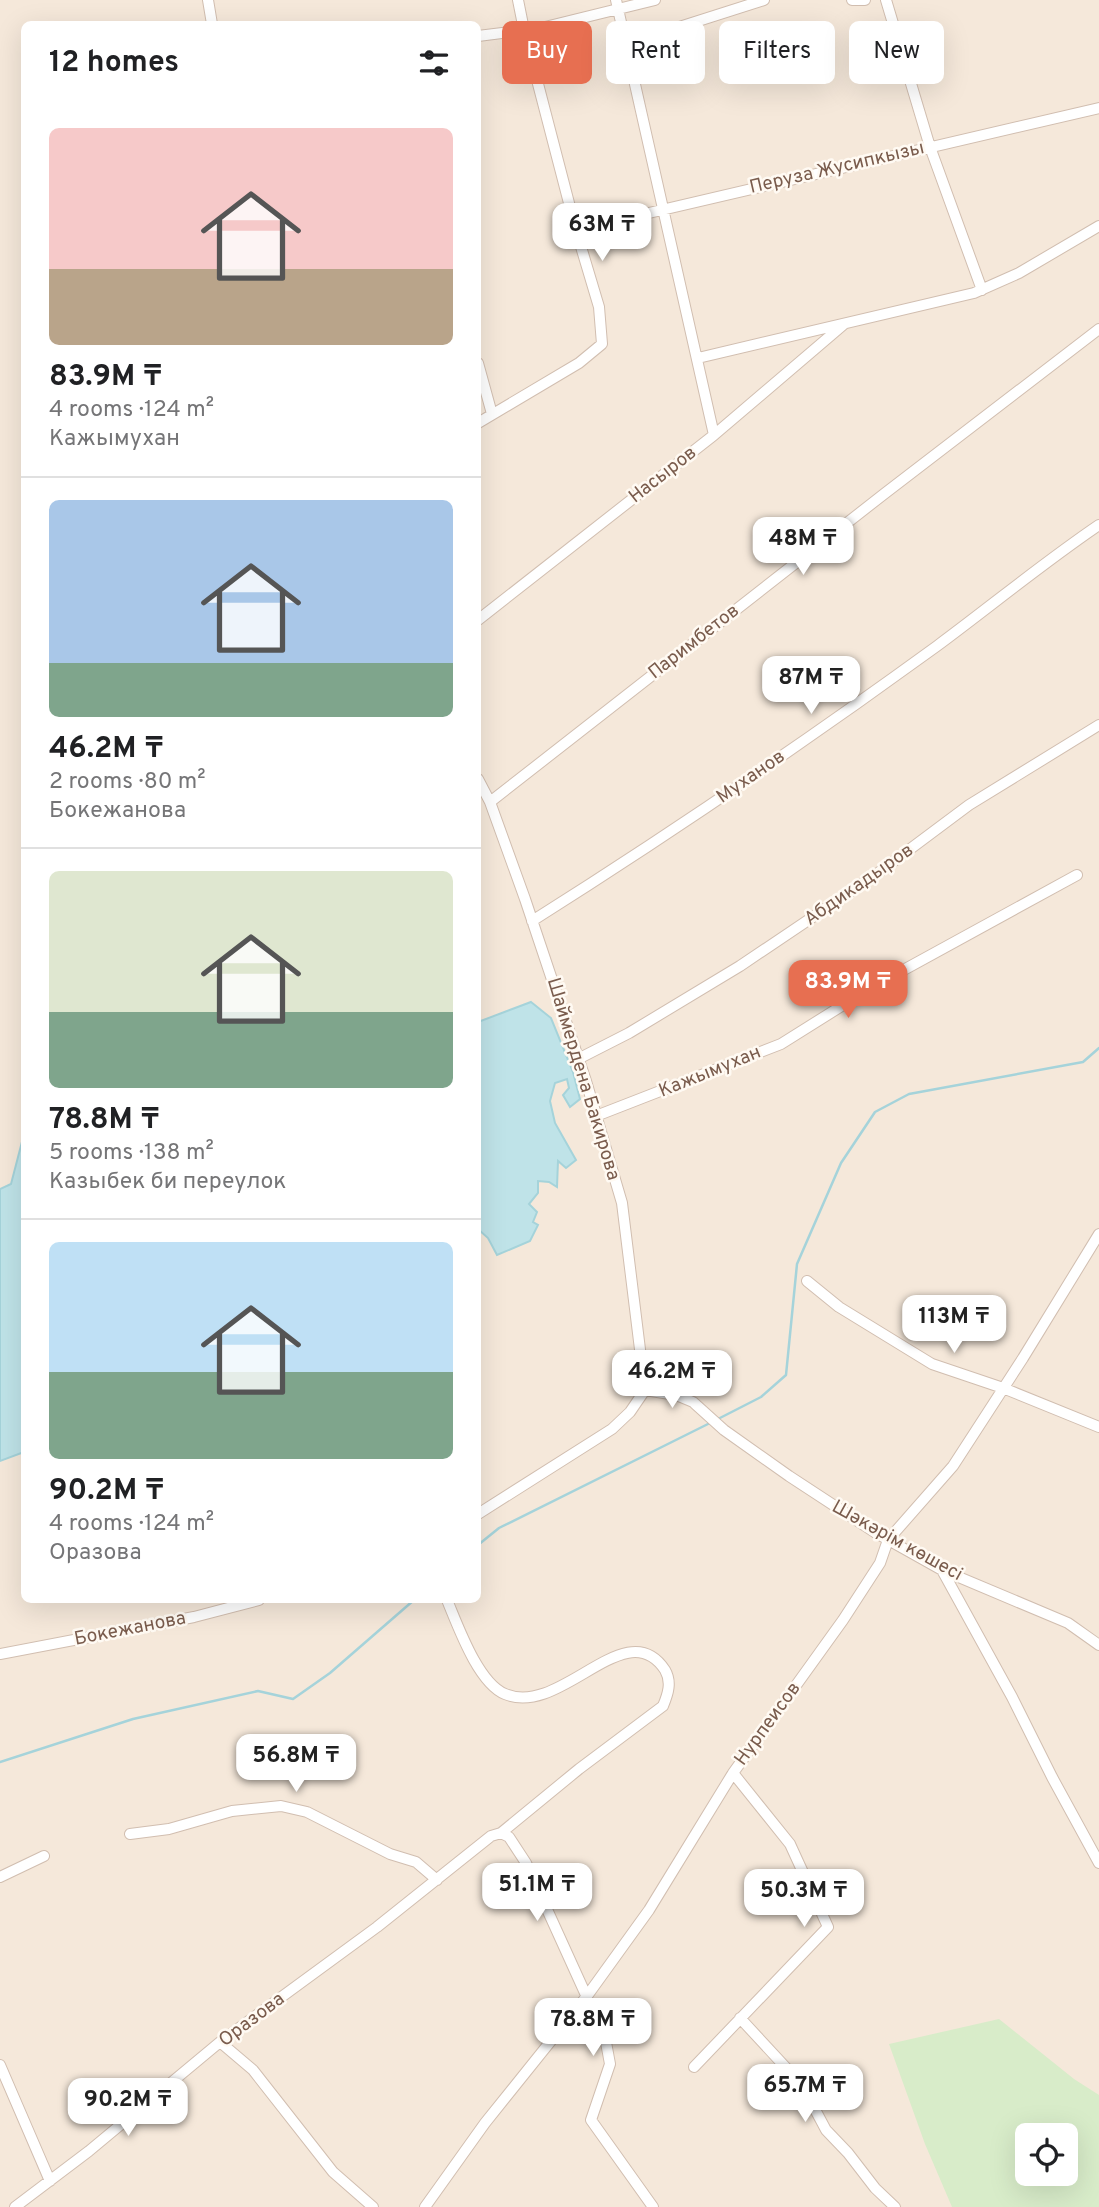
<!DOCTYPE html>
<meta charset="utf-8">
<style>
:root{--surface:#fff;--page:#f6f6f6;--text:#202124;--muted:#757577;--line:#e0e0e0;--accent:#e76f51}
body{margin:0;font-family:Overpass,sans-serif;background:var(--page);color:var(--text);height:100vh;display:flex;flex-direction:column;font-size:26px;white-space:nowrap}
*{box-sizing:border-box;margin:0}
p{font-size:23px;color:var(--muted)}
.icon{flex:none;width:38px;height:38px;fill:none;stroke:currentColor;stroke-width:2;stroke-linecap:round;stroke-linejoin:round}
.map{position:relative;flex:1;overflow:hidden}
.details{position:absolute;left:21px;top:21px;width:460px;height:1582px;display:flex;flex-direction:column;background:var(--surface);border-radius:10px;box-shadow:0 7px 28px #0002}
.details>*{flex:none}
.banner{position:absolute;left:502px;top:21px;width:492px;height:63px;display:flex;gap:14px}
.buttons{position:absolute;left:1015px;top:2123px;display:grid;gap:14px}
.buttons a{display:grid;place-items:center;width:63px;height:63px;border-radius:10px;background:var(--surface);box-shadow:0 7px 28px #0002;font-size:35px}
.price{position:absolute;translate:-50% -60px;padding:0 16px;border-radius:14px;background:#fff;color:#222;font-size:23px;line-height:46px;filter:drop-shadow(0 2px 4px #0008)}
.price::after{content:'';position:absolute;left:50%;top:42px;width:21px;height:16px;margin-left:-10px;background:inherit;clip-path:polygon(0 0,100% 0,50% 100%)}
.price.active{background:var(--accent);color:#fff}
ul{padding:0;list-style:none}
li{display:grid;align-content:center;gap:14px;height:371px;padding:0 28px}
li+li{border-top:2px solid var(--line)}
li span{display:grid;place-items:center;height:217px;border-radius:10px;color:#555}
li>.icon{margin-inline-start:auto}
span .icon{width:126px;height:126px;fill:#fffc;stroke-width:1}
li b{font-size:30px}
h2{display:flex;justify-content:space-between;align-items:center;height:84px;padding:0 28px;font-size:30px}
.tag{padding:0 24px;border-radius:10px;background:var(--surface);box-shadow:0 7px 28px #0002;font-size:24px;line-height:63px}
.tag.active{background:var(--accent);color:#fff}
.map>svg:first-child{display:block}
.residential{fill:#f5e8da;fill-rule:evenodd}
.green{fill:#d8ecc9;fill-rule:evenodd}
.water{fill:#bfe3e8;stroke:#a5d3da;stroke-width:2}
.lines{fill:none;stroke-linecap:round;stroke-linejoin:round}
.stream{stroke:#a5d3da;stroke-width:2.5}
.minor-casing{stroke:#d1beb0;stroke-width:12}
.minor{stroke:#fff;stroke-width:10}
.labels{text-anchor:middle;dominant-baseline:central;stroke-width:5;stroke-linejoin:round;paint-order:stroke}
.street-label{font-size:19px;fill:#7a5c4d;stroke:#fffaf3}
</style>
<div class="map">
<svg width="1099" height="2207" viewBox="0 0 1099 2207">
<rect width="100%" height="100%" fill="#fdf6ec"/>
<path class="residential" d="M0,0h1099v2207h-1099zM24,24h454v1576h-454zM1027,2135h39v39h-39z"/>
<path class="green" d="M999,2019l75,60 25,16v112h-147l-27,-63 -36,-100zM1027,2135h39v39h-39z"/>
<path class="water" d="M531,1002l20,16 22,54 7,27 -10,8 -7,-12 6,-7 -2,-9 -12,4 -5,18 5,22 21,37 -10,8 -8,-7 -1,26 -8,-5 -11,-1v12l-9,11 8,8 -4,10 5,3 -8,16 -33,14 -9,-17 -10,-9v-207z
M24,1134v318l-24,9v-272l11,-5z"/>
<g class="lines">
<path class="stream" d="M716,1420l45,-23 25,-22 11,-111 44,-101 34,-51 34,-18 174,-32 16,-14
M478,1545l21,-17 211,-105
M0,1762l133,-43 125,-28 35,8 37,-26 84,-73"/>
<defs>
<path id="minor" d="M208,0l4,24
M616,0l98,435
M852,0h13
M886,0l44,147 52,143
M478,36l63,-8 114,-28
M626,44l138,-44
M576,230l523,-122
M698,358l276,-65 45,-20 80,-47
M478,363l14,51
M478,423l101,-60 23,-19 -3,-37 -23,-77 -52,-200 -6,-30
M478,620l236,-185 129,-110
M478,779l12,23 35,97 61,182 36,122 23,187
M490,802l394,-308 215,-165
M532,921c138,-87 273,-179 405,-275 54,-40 106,-83 162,-121
M578,1059l51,-26 111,-67 138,-93 91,-68 130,-80
M596,1116l185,-72 86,-54 210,-115
M807,1281l32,26 93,57 71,24 96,39
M645,1390l31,5 17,7 31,28 65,46 87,57 66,37 126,53 31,22
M478,1514l134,-85 18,-17 15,-22
M942,1570l70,127 40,80 47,86
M447,1600c11,26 31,83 58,94 56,24 121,-83 160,-24 7,12 3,24 -2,36l-84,63 -78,64
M0,1654l194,-37 65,-17
M130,1834l39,-5 63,-18 49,-5 26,6 83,42 26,8 21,18
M0,1877l44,-21
M740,2018l62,67 24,45 22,23 27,35 20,19
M220,2042l33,28 80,102 40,35
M0,2065l50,116
M694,2067l134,-140 -38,-83 -57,-71
M15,2207l74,-56 131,-109 157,-115 114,-91 10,-3 8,4 17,26 79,174 5,27 -19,56 62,87
M425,2207l60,-84 102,-127 62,-86 84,-137 110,-153 37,-57 8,-23 65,-74 70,-108 76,-124"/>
</defs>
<use href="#minor" class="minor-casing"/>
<use href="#minor" class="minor"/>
</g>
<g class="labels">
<g class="street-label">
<text transform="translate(837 168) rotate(-13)">Перуза Жусипкызы</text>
<text transform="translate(663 475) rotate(-38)">Насыров</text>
<text transform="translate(694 642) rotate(-38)">Паримбетов</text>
<text transform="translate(751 777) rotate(-35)">Муханов</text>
<text transform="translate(859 885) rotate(-35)">Абдикадыров</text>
<text transform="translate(710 1072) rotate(-22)">Кажымухан</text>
<text transform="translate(583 1079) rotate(73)">Шаймердена Бакирова</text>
<text transform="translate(897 1541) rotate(29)">Шәкәрім көшесі</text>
<text transform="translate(130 1629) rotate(-11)">Бокежанова</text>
<text transform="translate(768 1724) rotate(-54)">Нурпеисов</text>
<text transform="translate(252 2020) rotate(-37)">Оразова</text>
</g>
</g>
</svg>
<div class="buttons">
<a><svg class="icon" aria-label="locate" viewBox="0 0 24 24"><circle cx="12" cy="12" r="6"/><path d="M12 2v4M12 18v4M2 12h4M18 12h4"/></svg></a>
</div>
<b class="price" style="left:602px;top:263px">63M ₸</b>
<b class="price" style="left:803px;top:577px">48M ₸</b>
<b class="price" style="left:811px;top:716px">87M ₸</b>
<b class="price active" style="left:848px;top:1020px">83.9M ₸</b>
<b class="price" style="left:954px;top:1355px">113M ₸</b>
<b class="price" style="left:672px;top:1410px">46.2M ₸</b>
<b class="price" style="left:296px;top:1794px">56.8M ₸</b>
<b class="price" style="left:537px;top:1923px">51.1M ₸</b>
<b class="price" style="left:804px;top:1929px">50.3M ₸</b>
<b class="price" style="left:593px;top:2058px">78.8M ₸</b>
<b class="price" style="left:805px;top:2124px">65.7M ₸</b>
<b class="price" style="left:128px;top:2138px">90.2M ₸</b>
<div class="banner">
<a class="tag active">Buy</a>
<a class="tag">Rent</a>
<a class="tag">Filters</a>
<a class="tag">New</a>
</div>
<section class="details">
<h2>12 homes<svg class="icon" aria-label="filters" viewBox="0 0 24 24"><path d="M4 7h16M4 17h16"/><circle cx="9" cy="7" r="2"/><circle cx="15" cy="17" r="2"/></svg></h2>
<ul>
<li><span style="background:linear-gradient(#f6c9c9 65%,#b9a48a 0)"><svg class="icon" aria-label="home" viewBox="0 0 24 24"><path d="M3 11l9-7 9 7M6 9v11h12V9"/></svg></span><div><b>83.9M ₸</b><p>4 rooms · 124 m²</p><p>Кажымухан</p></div></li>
<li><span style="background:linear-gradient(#a9c7e8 75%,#7fa58c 0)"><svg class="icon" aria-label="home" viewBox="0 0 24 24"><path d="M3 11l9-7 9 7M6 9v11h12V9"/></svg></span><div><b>46.2M ₸</b><p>2 rooms · 80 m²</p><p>Бокежанова</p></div></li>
<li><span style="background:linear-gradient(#dfe7d0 65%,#7fa58c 0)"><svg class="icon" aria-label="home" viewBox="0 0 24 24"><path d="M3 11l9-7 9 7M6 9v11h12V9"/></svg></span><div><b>78.8M ₸</b><p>5 rooms · 138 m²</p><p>Казыбек би переулок</p></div></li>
<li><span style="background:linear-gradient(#bfe0f5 60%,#7fa58c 0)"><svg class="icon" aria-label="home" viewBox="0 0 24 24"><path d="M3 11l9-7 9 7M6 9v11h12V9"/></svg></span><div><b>90.2M ₸</b><p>4 rooms · 124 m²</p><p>Оразова</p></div></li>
</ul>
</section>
</div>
